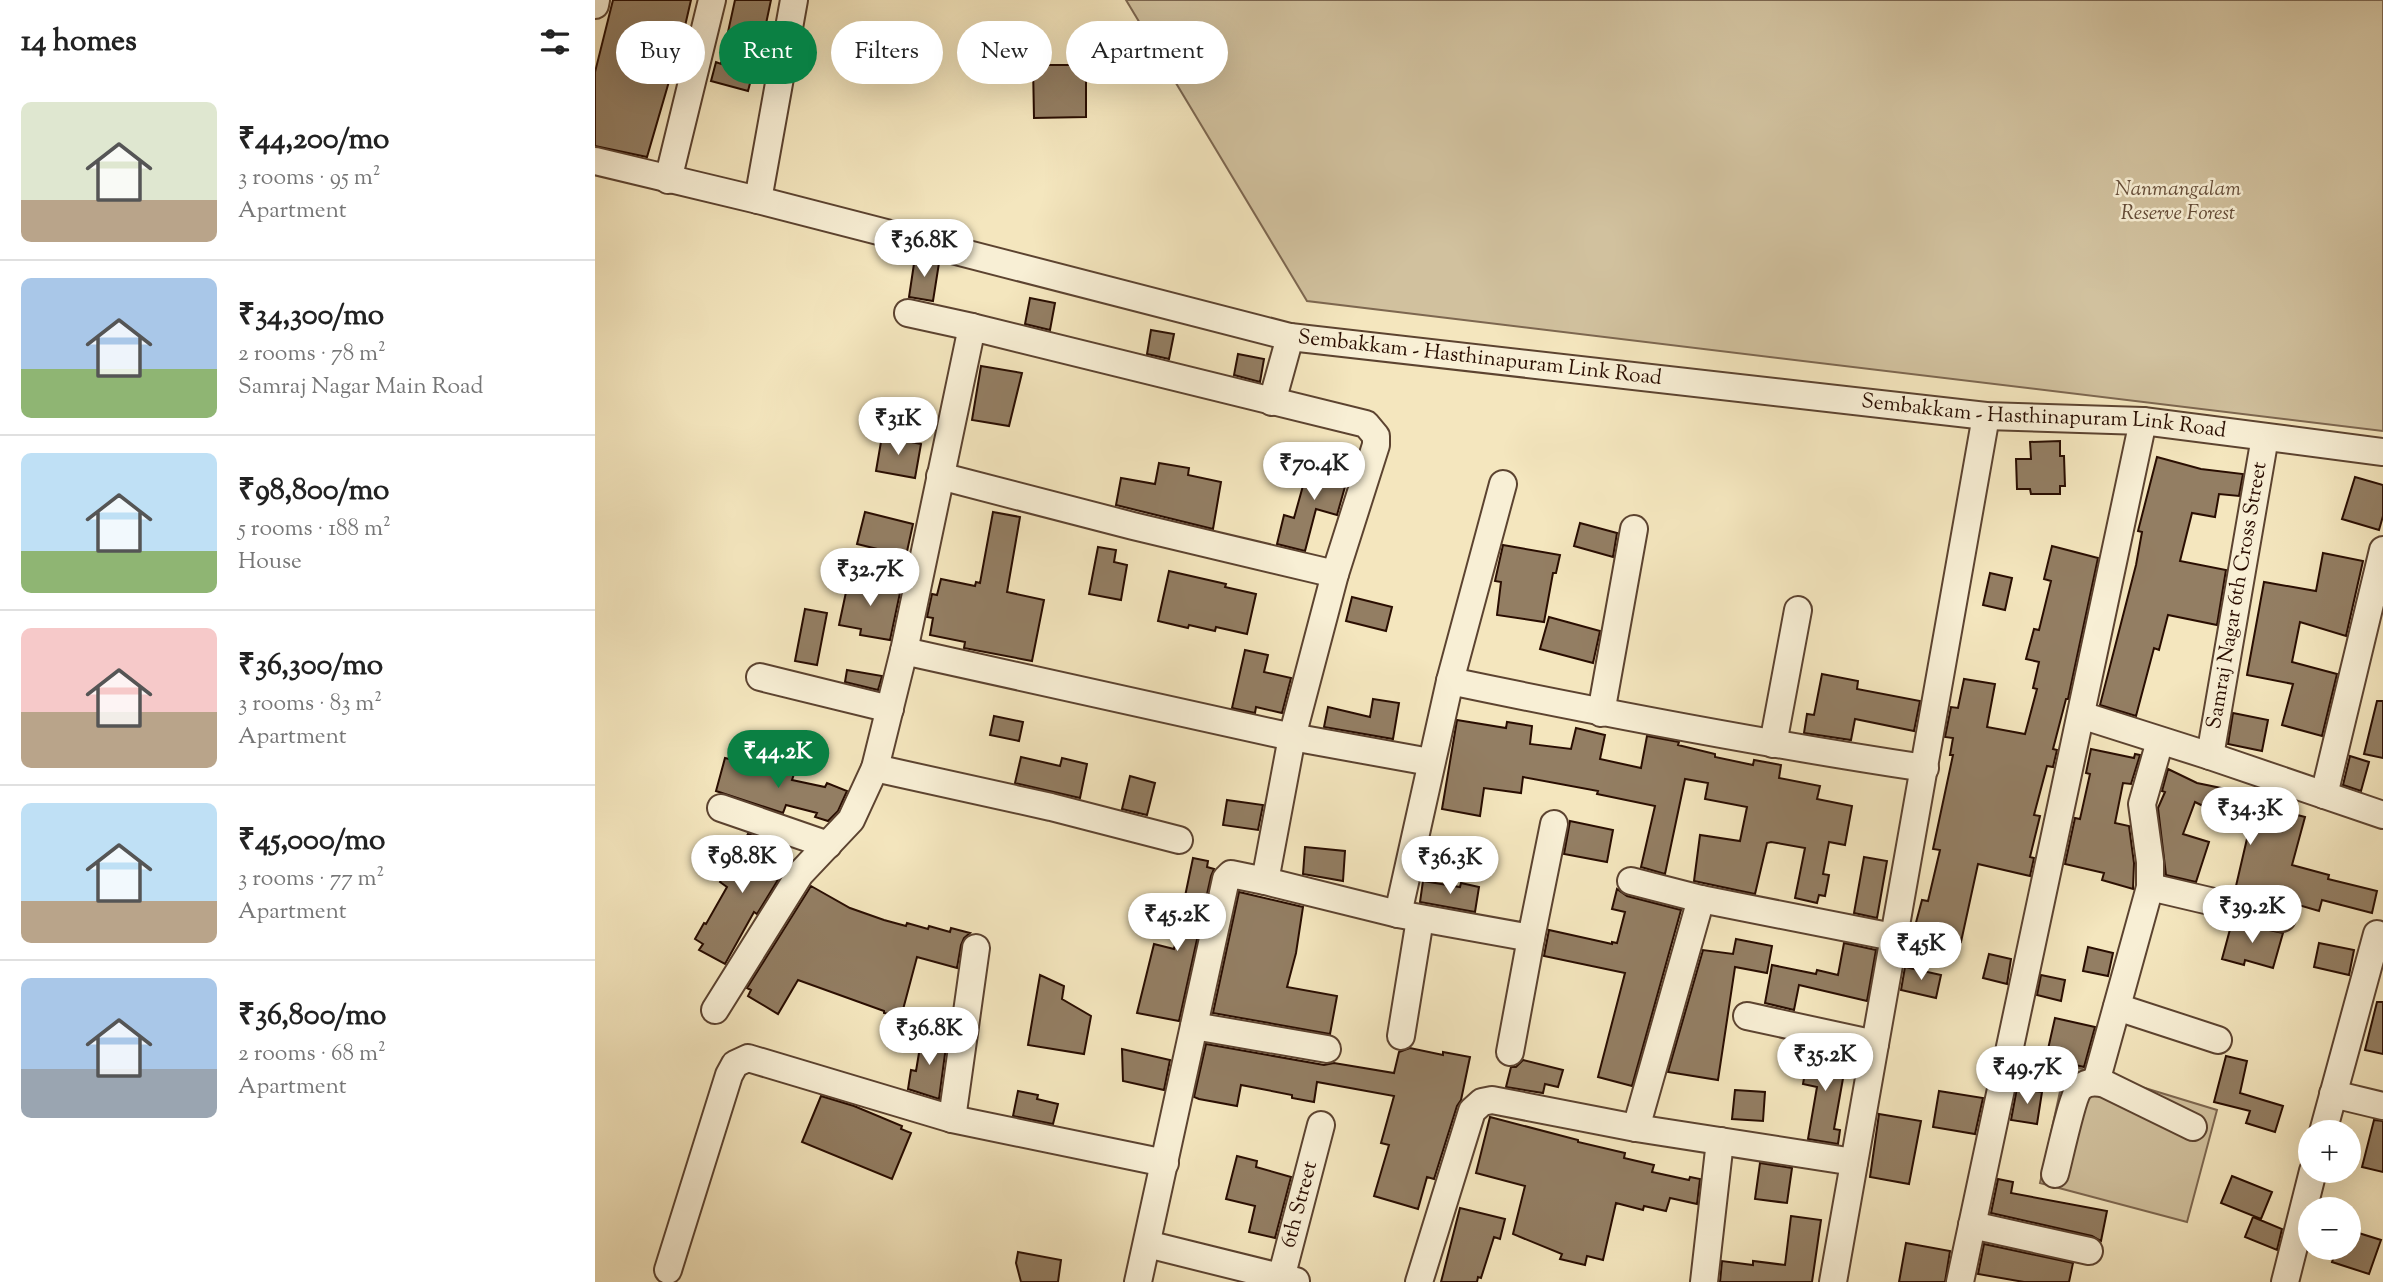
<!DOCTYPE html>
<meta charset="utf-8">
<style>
:root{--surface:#fff;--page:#f6f6f6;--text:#222;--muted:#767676;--line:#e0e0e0;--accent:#0b8043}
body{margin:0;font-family:"Sorts Mill Goudy",serif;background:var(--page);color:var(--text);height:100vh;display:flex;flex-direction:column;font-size:26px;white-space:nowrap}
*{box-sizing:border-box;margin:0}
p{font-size:23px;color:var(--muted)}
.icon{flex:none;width:38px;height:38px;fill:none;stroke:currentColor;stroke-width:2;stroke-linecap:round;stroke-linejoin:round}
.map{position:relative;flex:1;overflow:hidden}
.panel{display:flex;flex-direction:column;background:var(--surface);width:595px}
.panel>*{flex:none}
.top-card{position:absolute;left:21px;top:21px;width:665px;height:63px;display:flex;gap:14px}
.fabs{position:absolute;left:1703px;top:1120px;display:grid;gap:14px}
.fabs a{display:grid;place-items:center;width:63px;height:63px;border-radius:50%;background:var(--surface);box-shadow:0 7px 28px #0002;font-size:35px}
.price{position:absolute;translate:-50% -60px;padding:0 16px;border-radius:24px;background:#fff;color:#222;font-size:23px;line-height:46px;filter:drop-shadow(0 2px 4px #0008)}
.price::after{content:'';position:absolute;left:50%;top:42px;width:21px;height:16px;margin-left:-10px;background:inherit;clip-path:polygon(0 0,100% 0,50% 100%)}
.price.selected{background:var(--accent);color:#fff}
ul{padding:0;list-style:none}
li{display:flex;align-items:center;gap:21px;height:175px;padding:0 21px}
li+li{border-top:2px solid var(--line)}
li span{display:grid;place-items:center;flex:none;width:196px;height:140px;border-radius:10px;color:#555}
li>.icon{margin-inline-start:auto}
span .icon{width:84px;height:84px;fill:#fffc;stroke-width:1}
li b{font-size:30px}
h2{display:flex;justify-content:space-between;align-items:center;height:84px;padding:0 21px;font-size:30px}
.tag{padding:0 24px;border-radius:32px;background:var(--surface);box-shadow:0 7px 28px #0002;font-size:24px;line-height:63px}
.tag.selected{background:var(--accent);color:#fff}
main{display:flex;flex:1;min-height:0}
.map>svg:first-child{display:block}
.green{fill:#d1c19e;stroke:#7d6750;stroke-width:2}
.building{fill:#937e63;stroke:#290d01;stroke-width:2}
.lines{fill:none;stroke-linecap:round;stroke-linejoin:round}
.minor-casing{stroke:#5c4330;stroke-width:30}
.minor{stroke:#f8efd5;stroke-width:26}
.labels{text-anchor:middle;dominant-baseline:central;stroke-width:5;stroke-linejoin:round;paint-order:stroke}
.park-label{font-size:21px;font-style:italic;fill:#644c38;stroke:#f8efd5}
.street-label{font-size:21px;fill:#290d01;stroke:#f8efd5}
</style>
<main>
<section class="panel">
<h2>14 homes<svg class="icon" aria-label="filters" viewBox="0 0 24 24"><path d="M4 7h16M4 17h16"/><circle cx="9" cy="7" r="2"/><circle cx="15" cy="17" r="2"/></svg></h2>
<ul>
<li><span style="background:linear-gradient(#dfe7d0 70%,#b9a48a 0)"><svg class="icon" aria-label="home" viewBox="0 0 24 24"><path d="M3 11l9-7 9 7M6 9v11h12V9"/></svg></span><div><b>₹44,200/mo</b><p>3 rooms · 95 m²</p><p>Apartment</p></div></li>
<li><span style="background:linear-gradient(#a9c7e8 65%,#8fb573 0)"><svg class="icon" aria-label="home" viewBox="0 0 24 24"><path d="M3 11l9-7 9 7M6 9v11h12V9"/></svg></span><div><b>₹34,300/mo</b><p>2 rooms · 78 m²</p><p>Samraj Nagar Main Road</p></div></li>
<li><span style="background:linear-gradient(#bfe0f5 70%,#8fb573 0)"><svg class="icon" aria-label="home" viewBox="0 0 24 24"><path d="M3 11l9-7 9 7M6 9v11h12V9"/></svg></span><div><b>₹98,800/mo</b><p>5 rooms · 188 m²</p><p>House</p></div></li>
<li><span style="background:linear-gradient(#f6c9c9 60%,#b9a48a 0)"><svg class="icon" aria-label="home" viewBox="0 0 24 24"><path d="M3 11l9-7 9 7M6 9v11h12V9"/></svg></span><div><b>₹36,300/mo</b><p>3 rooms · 83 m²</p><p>Apartment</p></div></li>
<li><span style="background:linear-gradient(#bfe0f5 70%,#b9a48a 0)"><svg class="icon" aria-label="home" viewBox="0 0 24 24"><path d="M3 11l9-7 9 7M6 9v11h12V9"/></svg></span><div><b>₹45,000/mo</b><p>3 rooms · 77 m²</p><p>Apartment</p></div></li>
<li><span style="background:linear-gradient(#a9c7e8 65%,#9aa5b1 0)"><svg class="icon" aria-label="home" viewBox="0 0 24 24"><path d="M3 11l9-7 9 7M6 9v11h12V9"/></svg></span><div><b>₹36,800/mo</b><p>2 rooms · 68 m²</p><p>Apartment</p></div></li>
</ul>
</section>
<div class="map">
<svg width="1788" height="1282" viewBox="0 0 1788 1282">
<rect width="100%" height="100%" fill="#f4e6be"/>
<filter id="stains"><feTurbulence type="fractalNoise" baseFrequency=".00286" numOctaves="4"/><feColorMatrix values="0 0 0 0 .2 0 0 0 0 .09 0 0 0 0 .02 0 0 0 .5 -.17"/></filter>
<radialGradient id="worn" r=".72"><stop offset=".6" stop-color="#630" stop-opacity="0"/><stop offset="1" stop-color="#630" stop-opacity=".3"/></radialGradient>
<path class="green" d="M531,0h1257v431l-1076,-130z
M1471,1064l151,46 -30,112 -147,-39z"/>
<path class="building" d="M18,0h78l-18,78h-3l-23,79 -52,-11v-74z
M140,0h36l-8,38 -4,-1 -9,34 3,1 -5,19 -37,-10 5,-19 5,2z
M438,65h53v52l-52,1z
M320,257l24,6 -6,38 -24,-4z
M435,298l25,5 -5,27 -25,-6z
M556,330l23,4 -5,25 -22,-5z
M643,354l26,5 -4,23 -26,-7z
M386,366l41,7 -13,53 -37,-6z
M287,436l39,8 -6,34 -39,-7z
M1465,441v15h4l1,30h-5v8h-29l-1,-5h-13l-1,-30h15l-1,-17z
M716,457l39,12 -13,46 -21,-6 -11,42 -28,-7 7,-29 10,3z
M1562,457l44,12 42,5 -4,22 -20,-2 -4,23 -23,-4 -12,48 46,9 -9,55 -49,-10 -9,35 -5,-2 -18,68 -36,-11 36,-140 6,-33 -4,-1z
M564,463l30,5 -1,7 33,7 -8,47 -97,-24 5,-27 34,6z
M1760,477l28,8v31l-4,14 -37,-11z
M270,512l48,12 -7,32 -49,-12z
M398,512l27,5 -13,75 37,8 -12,61 -68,-13 1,-6 -35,-7 3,-17 -6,-1 5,-23 5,1 4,-16 34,7 1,-4 4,1z
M985,523l37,10 -4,24 -39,-11z
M908,545l57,10 -4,18h-3l-9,49 -47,-7 4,-33 -6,-1z
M1457,546l46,12 -30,141h-2l-13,50 4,1 -4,17 -6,-1 -13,49 6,1 -10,41 4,1 -4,18 -52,-12 -17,78 -47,-12 8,-30 6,1 12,-51 -7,-1 20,-94h-3l3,-17 -8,-1 6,-30 7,1 6,-29 31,5 -8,43 38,7 12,-45 -4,-1 6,-26 -13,-3 8,-30 5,1 12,-49 -7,-2z
M503,547l18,3 -2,12 13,3 -6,35 -32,-6z
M1728,553l40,8 -17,75 -46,-14 -8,40 45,12 -15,62 -40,-11 11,-41 -46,-9 17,-93 52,9z
M574,571l57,13 -1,3 31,7 -9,40 -31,-7 -1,4 -26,-6 -1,3 -30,-7z
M1395,573l22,5 -7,32 -22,-5z
M254,578l52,10 -11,52 -30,-5 1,-6 -22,-4z
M757,597l40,10 -6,24 -40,-10z
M210,609l22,4 -10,52 -22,-4z
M954,617l51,14 -7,32 -53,-14z
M650,650l23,5 -4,17 27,6 -9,35 -26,-6 -1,6 -23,-5z
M252,670l35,6 -4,14 -33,-8z
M1227,674l36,7 -1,8 63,12 -6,30 -59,-12 -4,21 -47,-7 3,-19 7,1z
M778,699l26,4 -6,36 -69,-12 4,-20 42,10z
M1782,701h6v57l-19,-4z
M1638,713l35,7 -6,31 -34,-7z
M399,716l29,6 -4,19 -29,-6z
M862,720l49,8 1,-6 25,4 -2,18 41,5 5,-21 29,7 -5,24 41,9 6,-32 32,6 -1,3 37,9v3l38,8 1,-5 27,5 -2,13 41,8 -3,13 35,7 -7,39 -16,-3 -6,32 6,1 -4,21 -6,-1 -2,8 -22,-5 10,-50 -34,-6 -4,1 -12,51 -61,-13 6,-46 40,6 7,-34 -42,-8 3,-16 -23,-4 -20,95 -24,-7 14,-61 -58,-12 1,-3 -75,-14 -2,16 -37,-5 -4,28 -38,-7z
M1496,749l43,9 1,-4 5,1 -9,29 -8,-1 -8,40 14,3 5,37 -1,26 -31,-9 2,-7 -39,-9 10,-46 5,1 10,-45 -4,-1z
M1755,756l19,6 -8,29 -18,-6z
M426,757l39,9 2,-8 25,6 -7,34 -65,-15z
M130,758l69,16 -2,6 33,7 2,-4 20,8 -9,20 -10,10 -13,-4 2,-4 -31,-8 -3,8 -67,-22z
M1573,769l29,14 68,14 -2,9 42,11 -13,48 37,10 -1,4 49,12 -5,22 -50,-13 -3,11 -27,-8v3l-23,-7 1,-5 -34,-8 13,-56 -10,-2 2,-14 -34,-6 -12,-6 -12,32 26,8 -13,40 -30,-7 -8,-67 7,-16 -3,-1z
M535,776l25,7 -8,32 -25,-6z
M632,800l36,5 -5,25 -35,-5z
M975,821l43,9 -6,32 -43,-8z
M153,834l41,14 -10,19 5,3 -27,44 -3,-2 -29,52 -26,-14 4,-6 -8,-5 9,-16 2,1 21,-37 -7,-5z
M710,847l40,4 -2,30 -40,-7z
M1269,857l23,4 -10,57 -23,-5z
M598,858l15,3 -1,6 7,2 -3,7 -32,145 -42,-8 17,-69 20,5z
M828,881l37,6 1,-4 18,4 -4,25 -55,-10z
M216,886l39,22 34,12 22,6 1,-3 21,6 1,-3 21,6 1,-4 19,5 -6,5 -3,7 -4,23 -40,-11 -16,60 -17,-4v-2l-86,-31 -20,34 -30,-18 3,-6 -4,-2z
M1022,889l10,7 54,14 -49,176 -34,-9 27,-104 -81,-17 5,-26 63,14v-2l5,1 8,-31 -13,-3z
M644,892l64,15 -7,46 -9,34 50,9 -7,38 -117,-21z
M1637,922l51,11 -10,35 -28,-8 -1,5 -22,-6z
M1141,939l36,7 -5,27 -32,-6 -17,113 -50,-8 35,-122 30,4z
M1249,943l32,7 -9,51 -68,-16 -5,25 -29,-7 7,-38 44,9 1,-4 21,5z
M1724,943l35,7 -5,25 -35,-8z
M1493,947l25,6 -5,23 -25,-5z
M1394,954l22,5 -4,25 -24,-6z
M1310,967l36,8 -5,23 -35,-8z
M445,975l24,11 -2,13 29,17 -7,38 -56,-9z
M1446,975l24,5 -4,21 -24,-6z
M1782,1002h6v52l-18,-4z
M1460,1018l40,9 -11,40 -38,-9z
M327,1035l25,4 -8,60 -31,-10 3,-19 5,1z
M611,1044l118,21 10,-2 60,10 5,-21 11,-4 33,7v-3l27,5 -9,43 -4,6 -23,73 -7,-2 -9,32 -44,-13 15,-51 -8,-2 13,-47 -77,-14 -3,20 -22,-4v-3l-51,-10 -4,21 -38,-7 -5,-2z
M527,1049l48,11 -6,30 -41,-9z
M1214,1049l38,7 -13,73 6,1 -2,14 -30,-5 9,-52 -14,-3z
M1631,1056l21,5 -7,32 43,13 -8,26 -29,-9 4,-12 -36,-9z
M928,1060l40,10 -5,17 -13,-3 -2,9 -37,-6 5,-20h5z
M1422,1088l25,4 -5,32 -26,-4z
M1140,1090l30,2 -2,29 -31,-2z
M423,1091l20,4 -1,4 21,5 -5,20 -40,-8z
M1344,1091l44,7 -8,36 -42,-7z
M226,1096l33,10 48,20 -1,3 10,4 -19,46 -90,-37z
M1284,1114l42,7 -12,63 -39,-7z
M895,1117l88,23v2l47,11 -1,5 30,7 -2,7 37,8 1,-3 10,2 -3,25 -27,-6 -4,13 -22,-5 -1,4 -27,-7 -13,57 -16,-4 -2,9 -25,-6 2,-5 -49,-20 12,-48 -49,-13z
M1779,1120l9,1v51l-21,-5z
M642,1156l20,5 -1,6 35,10 -16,61 -26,-6 6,-26 -29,-7z
M1165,1163l32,5 -5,35 -32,-4z
M1637,1176l40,16 -11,27 -40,-16z
M1403,1179l15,3 -2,11 96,18 -6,30 -9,-5 -101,-23z
M865,1208l45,11 -5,20 -6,-2 -13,41 -3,-1 -1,5h-36z
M1196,1216l30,4 -9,62h-92l2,-21 31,4v-4l32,4z
M1658,1217l29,12 -5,21 -32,-13z
M1754,1230l32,10 -12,34 -37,-12 5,-14h12z
M1311,1243l44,8 -5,31h-46z
M1389,1244l89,19 -4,19h-45l-46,-8z
M423,1252l43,8 -3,22h-37l-5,-19z"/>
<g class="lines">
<defs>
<g id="minor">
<path d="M0,5l1,-5"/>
<path id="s1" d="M0,161l163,39 532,137 696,79 157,5 240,31"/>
<path d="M73,180l44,-180"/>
<path d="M163,200l36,-200"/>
<path d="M313,313l64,14"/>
<path d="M677,402l18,-65"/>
<path d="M345,476l193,50 202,48"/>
<path d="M309,651l388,86 138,25"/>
<path d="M165,677l130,32"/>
<path d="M855,681c158,33 316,63 475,87"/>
<path d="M1006,713l33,-184"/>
<path d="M1486,715l129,41 173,59"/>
<path d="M1178,744l25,-134"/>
<path id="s2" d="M1615,756l55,-319"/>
<path d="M280,768l176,39 128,33"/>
<path d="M1729,795l59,-245"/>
<path d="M126,808l107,37"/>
<path d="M670,881l133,33 133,24 23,-114"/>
<path d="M1036,881l70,18 192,38"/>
<path d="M1555,887l132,31"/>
<path d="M803,914l52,-233 53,-197"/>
<path d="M1522,1007l101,33"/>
<path d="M120,1010l85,-136 51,-54 24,-52 29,-117 68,-324 394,97 10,12v9l-41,129 -43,163 -27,144 -34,-7 -5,5 -88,403"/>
<path d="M1152,1016l128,28"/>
<path d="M599,1026l133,23"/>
<path d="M806,1036l19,-117"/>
<path d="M915,1052l21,-114"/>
<path d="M1501,1082l54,-195v-25l-8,-58 18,-63"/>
<path d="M1738,1094l50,12"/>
<path d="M357,1119l24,-171"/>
<path d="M1041,1128l65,-229"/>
<path d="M1728,1132l54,-198"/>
<path d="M1460,1174c4,-15 17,-76 24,-85 7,-8 18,-7 26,-5l88,43"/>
<path d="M1377,1225l117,26"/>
<path d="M552,1244l149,37"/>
<path d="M73,1270l61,-195 6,-11 13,-6 204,61 213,44"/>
<path id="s3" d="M685,1282l41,-157"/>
<path d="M824,1282l53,-171 10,-9 10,-2 144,28 218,34"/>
<path d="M1109,1282l16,-141"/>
<path d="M1238,1282l153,-866"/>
<path d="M1365,1282l183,-861"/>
<path d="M1690,1282l28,-111"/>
</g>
</defs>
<use href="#minor" class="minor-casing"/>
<use href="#minor" class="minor"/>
</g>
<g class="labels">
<g class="park-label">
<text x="1583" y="190">Nanmangalam<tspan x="1583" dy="24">Reserve Forest</tspan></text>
</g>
<g class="street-label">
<text stroke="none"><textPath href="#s1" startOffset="908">Sembakkam - Hasthinapuram Link Road</textPath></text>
<text stroke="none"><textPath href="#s1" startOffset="1475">Sembakkam - Hasthinapuram Link Road</textPath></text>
<text stroke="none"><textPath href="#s2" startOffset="163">Samraj Nagar 6th Cross Street</textPath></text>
<text stroke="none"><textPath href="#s3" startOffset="80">6th Street</textPath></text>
</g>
</g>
<rect width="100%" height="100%" filter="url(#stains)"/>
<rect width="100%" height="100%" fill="url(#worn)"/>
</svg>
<div class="fabs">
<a>+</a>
<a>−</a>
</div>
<b class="price" style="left:329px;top:279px">₹36.8K</b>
<b class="price" style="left:303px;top:457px">₹31K</b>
<b class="price" style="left:719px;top:502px">₹70.4K</b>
<b class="price" style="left:275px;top:608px">₹32.7K</b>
<b class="price selected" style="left:183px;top:790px">₹44.2K</b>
<b class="price" style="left:1655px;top:847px">₹34.3K</b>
<b class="price" style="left:147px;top:895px">₹98.8K</b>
<b class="price" style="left:855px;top:896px">₹36.3K</b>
<b class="price" style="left:1657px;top:945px">₹39.2K</b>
<b class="price" style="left:582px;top:953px">₹45.2K</b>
<b class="price" style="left:1326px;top:982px">₹45K</b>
<b class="price" style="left:334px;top:1067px">₹36.8K</b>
<b class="price" style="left:1230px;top:1093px">₹35.2K</b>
<b class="price" style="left:1432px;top:1106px">₹49.7K</b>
<div class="top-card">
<a class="tag">Buy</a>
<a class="tag selected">Rent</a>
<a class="tag">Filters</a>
<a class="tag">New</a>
<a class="tag">Apartment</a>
</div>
</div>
</main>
